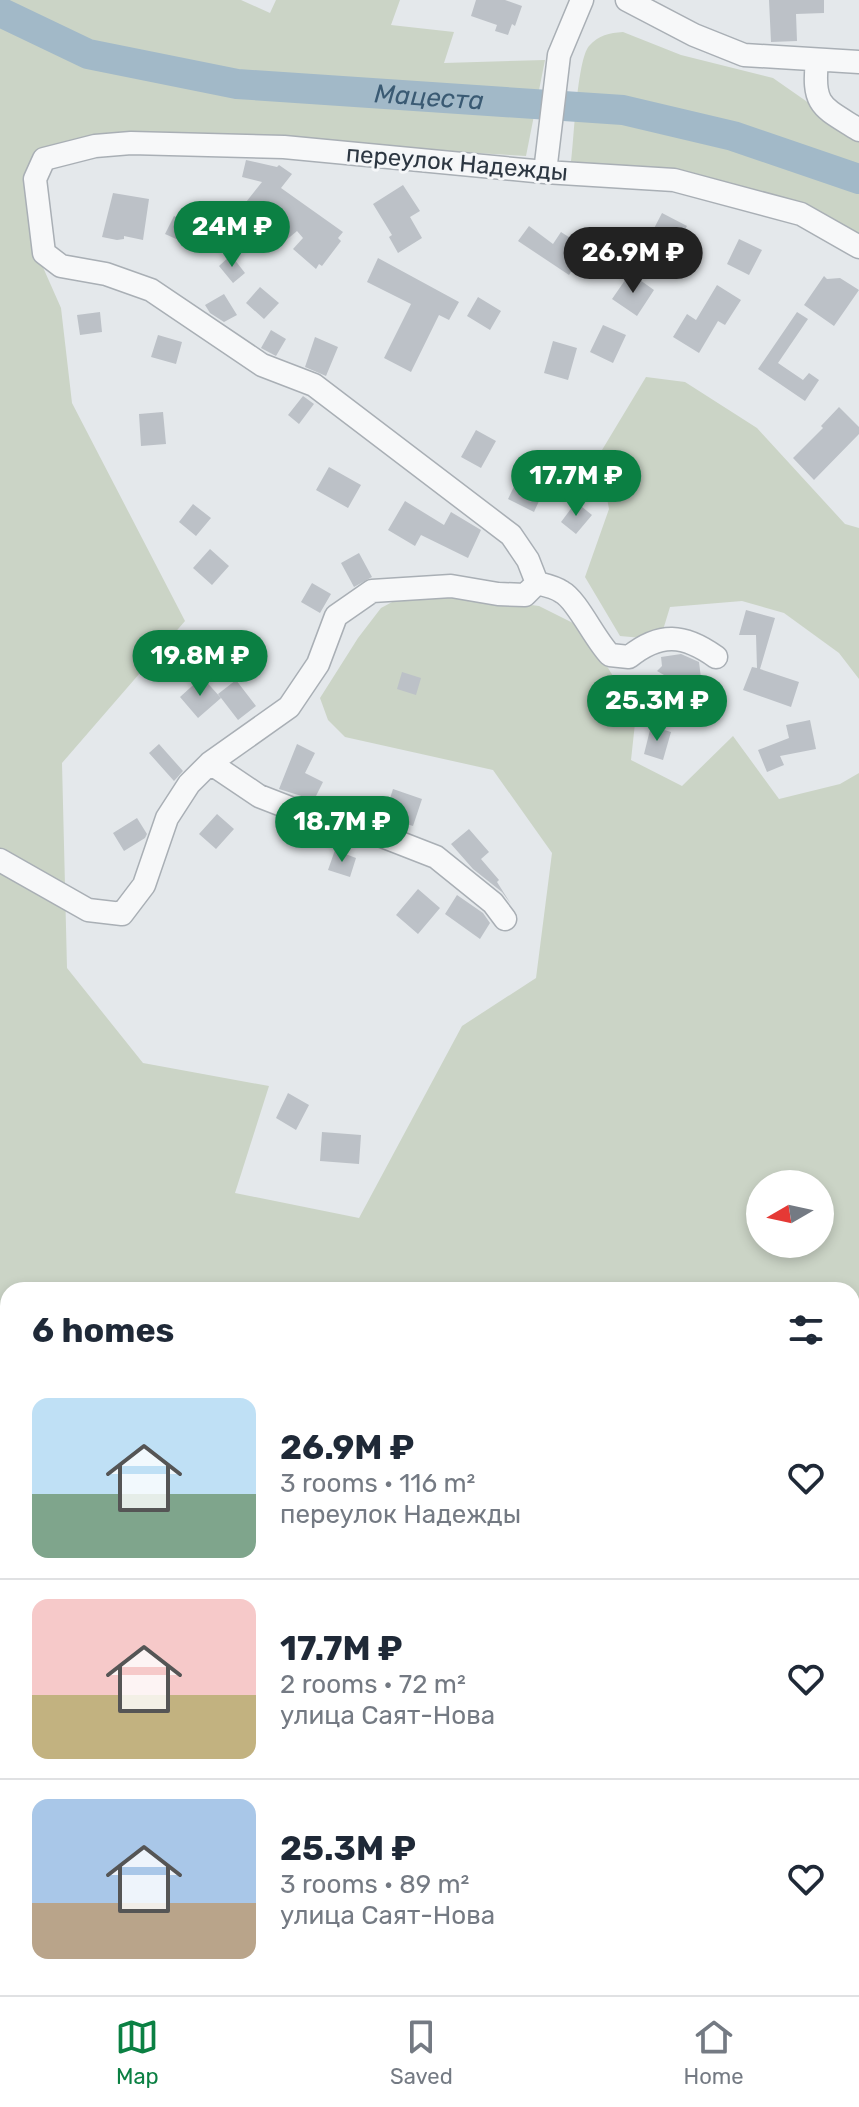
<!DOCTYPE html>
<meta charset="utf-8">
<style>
:root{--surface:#fff;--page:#f2f2f3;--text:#1f2937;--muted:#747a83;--line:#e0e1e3;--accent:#0b8043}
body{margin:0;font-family:Rubik,sans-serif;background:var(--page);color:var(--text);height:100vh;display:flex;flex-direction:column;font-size:30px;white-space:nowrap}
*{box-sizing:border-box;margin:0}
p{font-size:26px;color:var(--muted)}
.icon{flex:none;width:44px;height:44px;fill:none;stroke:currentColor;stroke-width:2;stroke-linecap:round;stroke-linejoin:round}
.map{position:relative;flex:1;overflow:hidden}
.panel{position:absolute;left:0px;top:1282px;width:860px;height:714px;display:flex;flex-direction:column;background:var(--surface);border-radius:24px 24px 0 0;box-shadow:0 4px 12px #0003}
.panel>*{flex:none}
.needle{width:52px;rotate:261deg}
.tools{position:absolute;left:746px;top:1170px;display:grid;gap:16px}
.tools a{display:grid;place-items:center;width:88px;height:88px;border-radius:50%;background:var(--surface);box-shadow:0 4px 12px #0003;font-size:40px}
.price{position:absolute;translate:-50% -68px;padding:0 18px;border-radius:28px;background:var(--accent);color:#fff;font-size:26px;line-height:52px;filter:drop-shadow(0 2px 4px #0008)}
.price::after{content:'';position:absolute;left:50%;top:48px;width:24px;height:18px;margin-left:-12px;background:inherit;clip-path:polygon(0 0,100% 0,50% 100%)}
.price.current{background:#222;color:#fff}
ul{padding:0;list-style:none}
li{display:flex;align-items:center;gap:24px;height:200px;padding:0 32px}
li+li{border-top:2px solid var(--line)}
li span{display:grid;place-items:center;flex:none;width:224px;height:160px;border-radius:16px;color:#555}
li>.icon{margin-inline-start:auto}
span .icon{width:96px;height:96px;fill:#fffc;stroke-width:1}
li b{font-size:34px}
h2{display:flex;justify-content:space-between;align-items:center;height:96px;padding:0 32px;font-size:34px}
.tabs{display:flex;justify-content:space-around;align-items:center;height:112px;border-top:2px solid var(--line);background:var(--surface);font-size:22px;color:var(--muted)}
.tabs a{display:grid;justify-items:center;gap:4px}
.tabs .current{color:var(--accent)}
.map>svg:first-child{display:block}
.green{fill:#cbd4c6;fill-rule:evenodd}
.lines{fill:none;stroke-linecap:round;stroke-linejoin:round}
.river{stroke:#a2b9c8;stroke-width:30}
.building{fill:#bcc1c7}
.minor-casing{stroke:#a9afb5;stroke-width:25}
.minor{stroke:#f7f8f9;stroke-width:22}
.labels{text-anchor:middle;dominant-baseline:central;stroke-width:6;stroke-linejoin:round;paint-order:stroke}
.street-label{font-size:24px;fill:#2d3742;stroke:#f4f6f8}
.water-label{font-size:26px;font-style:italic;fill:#3a5a73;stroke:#f4f6f8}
</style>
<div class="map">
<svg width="859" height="1995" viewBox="0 0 859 1995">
<rect width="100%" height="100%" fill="#e4e8eb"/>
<path class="green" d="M0,0h241l29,13 6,-13h124l-9,25 63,7 -10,31 101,-3 -19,96 -358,-21 -122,17 -8,104 23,52 11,95 113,218 -123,142 5,205 76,95 126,23 -34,107 124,25 103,-192 74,-48 16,-125 -59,-83 -148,-33 -17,-17 -8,-22 38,-60 23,-30 26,-14 47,1 85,11 38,19 25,33 34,56 -5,46 51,26 51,-50 46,63 61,-15 19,-11v1222h-859zM760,1184h60v60h-60zM8,1290h844v698h-844z
M623,32l58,23 92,23 86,60v101l-288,-76c3,-22 6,-103 18,-117 10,-11 20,-13 34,-14z
M646,377l39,5 72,46 88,96 14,4v151l-20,-26 -55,-40 -42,-12 -72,6 -7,23 -21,8 -22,-2 -35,-59 24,-68 -10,-54z"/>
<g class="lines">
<path class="river" id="s1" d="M0,12l88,42 149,30 386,26 110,26 126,43"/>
</g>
<path class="building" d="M476,0h29l17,6 -7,20 -3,-2 -4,11 -13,-4 2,-6 -26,-9z
M769,0h55v13l-28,1 1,27 -26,1z
M246,160l31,7 2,-2 13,9 -11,14 62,44 -5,6 3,3 -19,25 -3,-2 -3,5 -23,-20 10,-11 -6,-7 -13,11 -45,-31 23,-29 -20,-5z
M403,185l17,26 -10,6 12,21 -24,15 -9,-16 3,-2 -19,-31z
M113,193l36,6 -6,41 -19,-4v3l-7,1 -15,-3z
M662,213l25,13 -14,26 -25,-12z
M174,216l17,8 -8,18 -18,-8z
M225,218l3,19 -18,3 -3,-19z
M529,226l24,18 8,-12 25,16 -17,27 -51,-34z
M739,239l23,11 -13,25 -22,-11z
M231,255l14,18 -12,10 -14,-17z
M378,258l81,44 -10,18 -10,-5 -28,57 -27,-14 27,-54 -44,-22z
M630,273l24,17 -17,26 -25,-17z
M824,276l3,3 13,-1 19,12 -25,36 -30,-21z
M717,285l24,15 -16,25 -7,-4 -19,32 -26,-16 14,-23 9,6z
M260,287l19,16 -15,16 -18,-16z
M224,294l13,21 -13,7 -14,-9 -5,-8z
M478,297l23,14 -11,19 -23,-14z
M100,312l2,20 -22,3 -3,-20z
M797,312l11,7 -30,44 25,17 6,-7 10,7 -14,21 -47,-32z
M603,325l23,10 -13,28 -23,-11z
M271,330l15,9 -10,17 -15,-8z
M158,335l24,7 -6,22 -25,-7z
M315,337l23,10 -12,29 -21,-9z
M553,341l24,7 -9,32 -24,-7z
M303,396l11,8 -15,20 -11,-9z
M839,407l20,20v7l-45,46 -21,-22 30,-30 -2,-2z
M163,412l3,32 -25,2 -2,-32z
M476,430l20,11 -15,27 -20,-11z
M524,466l25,13 -15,33 -26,-13z
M329,467l32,18 -13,23 -32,-18z
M405,501l39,24 7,-13 30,18 -13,28 -47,-23 -6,11 -27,-16z
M576,502l16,13 -16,19 -15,-12z
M193,504l18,14 -15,18 -17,-14z
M210,549l19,17 -17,19 -19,-17z
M359,553l13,24 -18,10 -13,-24z
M312,583l19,11 -11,19 -19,-11z
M746,610l29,8 -15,51 39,13 -8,25 -48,-17 9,-23 5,1 -1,-33h-17z
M681,654l18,8 3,24 -31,4 -1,-7 -6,1v-9l-7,-4 5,-5 -1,-9z
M402,672l19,6 -5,17 -19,-6z
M202,677l19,21 -23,20 -18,-21z
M236,680l20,26 -18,14 -20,-26z
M810,720l6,29 -36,7 4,9 -17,7 -9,-22 31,-12 -3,-13z
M651,726l20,6 -8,28 -19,-6z
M159,744l24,27 -9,10 -25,-28z
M297,744l18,9 -10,20 18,9 -9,18 -35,-11z
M393,789l29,10 -9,27 -29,-9z
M217,814l17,15 -18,20 -17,-15z
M137,818l10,16 -2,4 -21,13 -11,-18z
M469,829l20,23 -8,7 18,21 -2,2 14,22 -9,-12 -29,-23 -22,-25z
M335,850l21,8 -6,19 -22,-7z
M418,889l22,19 -22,26 -22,-19z
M457,895l26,18 7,10 -10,16 -35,-25z
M288,1093l21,12 -13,25 -20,-12z
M322,1132l39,3 -2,29 -39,-3z"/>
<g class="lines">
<defs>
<path id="minor" d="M627,0l67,35 50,20 115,7
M817,61c-5,46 6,46 42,69
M545,172l14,-117 23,-55
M537,583l-9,-23 -17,-25 -197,-150 -52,-20 -111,-75 -45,-16 -45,-8 -17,-13 -9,-74 9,-20 51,-13 36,-3 153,4 261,25 129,8 127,34 58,33
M537,583c8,2 18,4 25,9 15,8 33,48 48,63l19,2c31,-25 55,-23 87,0
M210,763l49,33 36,14 46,10 95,37 57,46 12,16
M0,860l88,50 34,4 22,-29 23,-67 22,-34 21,-21 79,-56 29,-43 18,-48 36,-25 79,-5 47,8 27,1 12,-12"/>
</defs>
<use href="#minor" class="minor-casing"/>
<use href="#minor" class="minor"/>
</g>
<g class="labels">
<g class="street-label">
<text transform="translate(457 163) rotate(5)">переулок Надежды</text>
</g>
<g class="water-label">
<text stroke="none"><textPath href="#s1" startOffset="442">Мацеста</textPath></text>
</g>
</g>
</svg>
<div class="tools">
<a><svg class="needle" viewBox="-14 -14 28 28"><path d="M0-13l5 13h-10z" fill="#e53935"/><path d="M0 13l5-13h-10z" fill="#747a83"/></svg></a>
</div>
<b class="price" style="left:232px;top:269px">24M ₽</b>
<b class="price current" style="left:633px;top:295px">26.9M ₽</b>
<b class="price" style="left:576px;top:518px">17.7M ₽</b>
<b class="price" style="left:200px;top:698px">19.8M ₽</b>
<b class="price" style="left:657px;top:743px">25.3M ₽</b>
<b class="price" style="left:342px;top:864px">18.7M ₽</b>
<section class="panel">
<h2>6 homes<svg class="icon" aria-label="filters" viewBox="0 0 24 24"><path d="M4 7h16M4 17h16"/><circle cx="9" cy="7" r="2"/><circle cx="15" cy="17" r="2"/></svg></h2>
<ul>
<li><span style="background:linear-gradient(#bfe0f5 60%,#7fa58c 0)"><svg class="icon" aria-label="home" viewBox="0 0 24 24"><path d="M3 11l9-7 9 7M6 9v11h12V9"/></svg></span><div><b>26.9M ₽</b><p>3 rooms · 116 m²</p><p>переулок Надежды</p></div><svg class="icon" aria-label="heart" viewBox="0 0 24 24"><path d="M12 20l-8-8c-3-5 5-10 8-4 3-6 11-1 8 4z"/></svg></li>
<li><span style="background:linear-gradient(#f6c9c9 60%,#c2b280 0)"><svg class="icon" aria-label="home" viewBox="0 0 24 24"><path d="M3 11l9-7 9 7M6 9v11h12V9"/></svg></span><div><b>17.7M ₽</b><p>2 rooms · 72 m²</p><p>улица Саят-Нова</p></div><svg class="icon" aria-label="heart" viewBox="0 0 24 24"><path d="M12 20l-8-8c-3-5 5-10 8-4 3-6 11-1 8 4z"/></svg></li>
<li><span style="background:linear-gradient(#a9c7e8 65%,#b9a48a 0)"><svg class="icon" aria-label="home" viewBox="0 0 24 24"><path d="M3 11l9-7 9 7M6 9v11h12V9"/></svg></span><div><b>25.3M ₽</b><p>3 rooms · 89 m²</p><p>улица Саят-Нова</p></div><svg class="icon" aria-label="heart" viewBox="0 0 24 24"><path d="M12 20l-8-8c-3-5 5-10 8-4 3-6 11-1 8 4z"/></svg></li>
</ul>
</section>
</div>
<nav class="tabs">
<a class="current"><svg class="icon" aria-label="map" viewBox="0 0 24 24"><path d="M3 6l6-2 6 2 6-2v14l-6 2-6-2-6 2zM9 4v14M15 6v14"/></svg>Map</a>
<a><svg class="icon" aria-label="saved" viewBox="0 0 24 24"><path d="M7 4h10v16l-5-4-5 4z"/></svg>Saved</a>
<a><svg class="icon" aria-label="home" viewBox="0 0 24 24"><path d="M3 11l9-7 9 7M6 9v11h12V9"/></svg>Home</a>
</nav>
